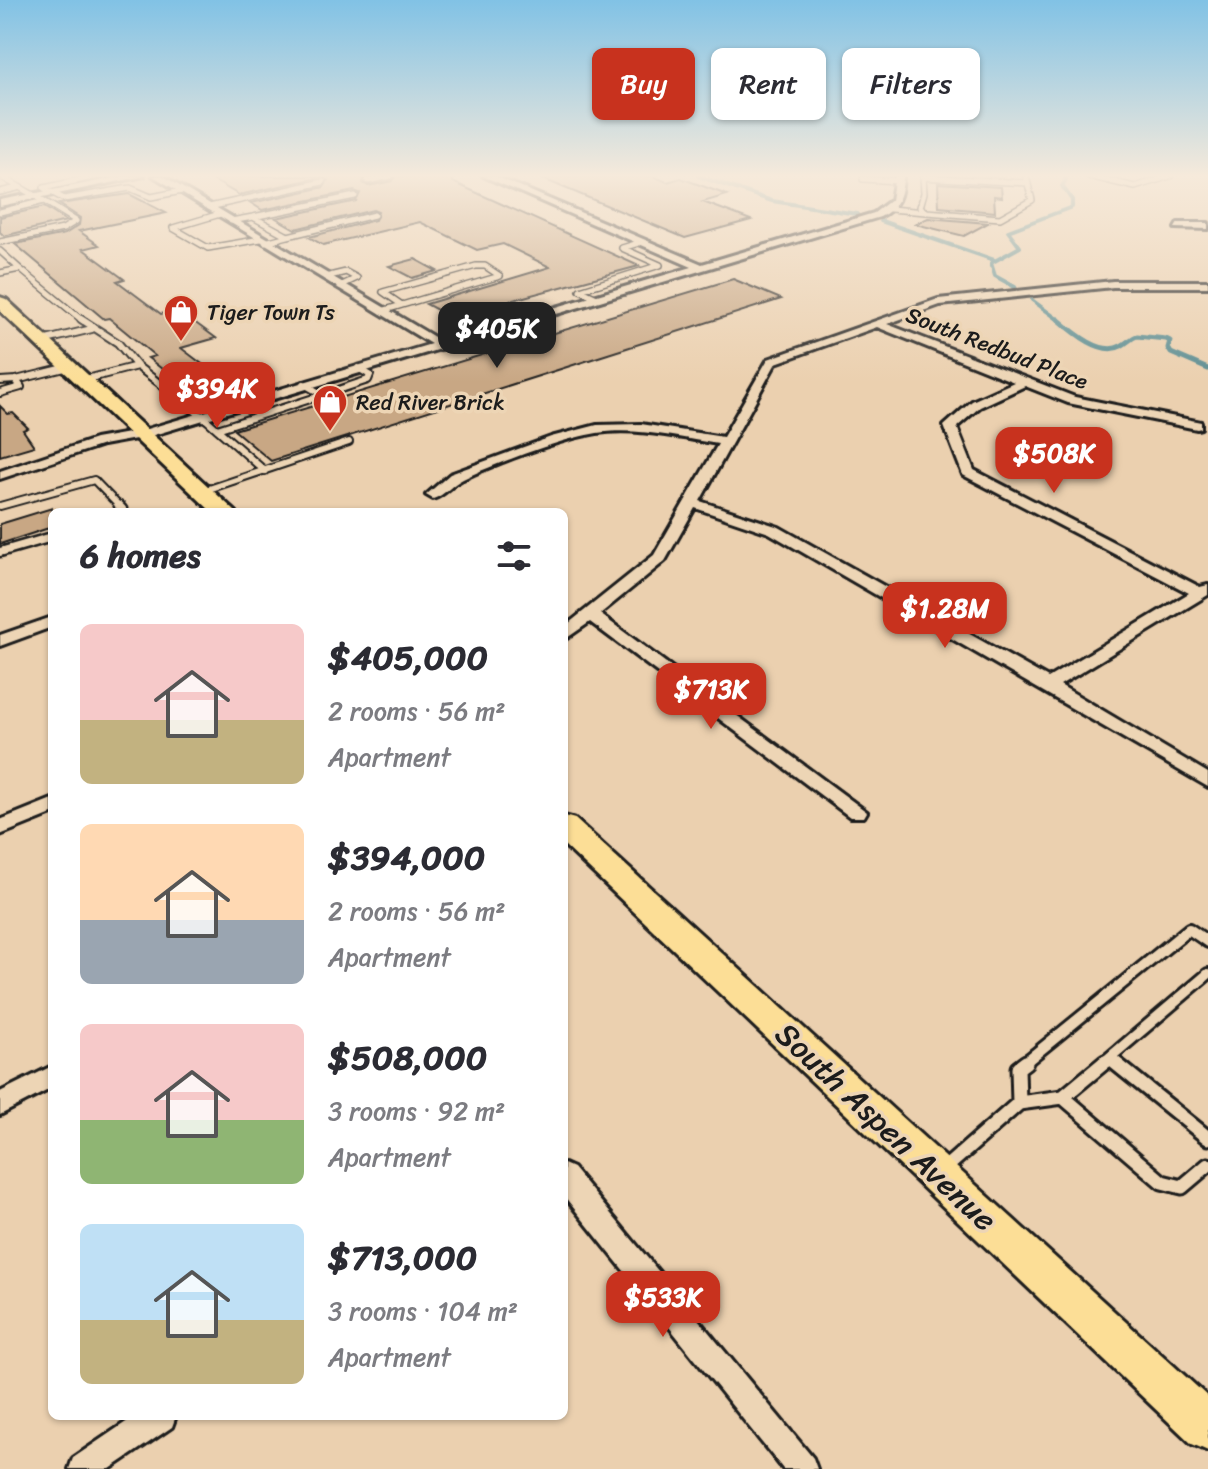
<!DOCTYPE html>
<meta charset="utf-8">
<style>
:root{--surface:#fff;--page:#f7f7f7;--text:#2b2b33;--muted:#7c7c81;--accent:#c8321e}
body{margin:0;font-family:Sriracha,sans-serif;background:var(--page);color:var(--text);height:100vh;display:flex;flex-direction:column;font-size:30px;white-space:nowrap}
*{box-sizing:border-box;margin:0}
p{font-size:26px;color:var(--muted)}
.icon{flex:none;width:44px;height:44px;fill:none;stroke:currentColor;stroke-width:2;stroke-linecap:round;stroke-linejoin:round}
.map{position:relative;flex:1;overflow:hidden}
.details{position:absolute;left:48px;top:508px;width:520px;height:912px;display:flex;flex-direction:column;background:var(--surface);border-radius:12px;box-shadow:0 2px 6px #0004}
.details>*{flex:none}
.guide{position:absolute;left:592px;top:48px;width:496px;height:72px;display:flex;gap:16px}
.price{position:absolute;translate:-50% -68px;padding:0 18px;border-radius:16px;background:var(--accent);color:#fff;font-size:26px;line-height:52px;filter:drop-shadow(0 2px 4px #0008)}
.price::after{content:'';position:absolute;left:50%;top:48px;width:24px;height:18px;margin-left:-12px;background:inherit;clip-path:polygon(0 0,100% 0,50% 100%)}
.price.selected{background:#222;color:#fff}
ul{padding:0;list-style:none}
li{display:flex;align-items:center;gap:24px;height:200px;padding:0 32px}
li span{display:grid;place-items:center;flex:none;width:224px;height:160px;border-radius:12px;color:#555}
li>.icon{margin-inline-start:auto}
span .icon{width:96px;height:96px;fill:#fffc;stroke-width:1}
li b{font-size:34px}
h2{display:flex;justify-content:space-between;align-items:center;height:96px;padding:0 32px;font-size:34px}
.pill{padding:0 28px;border-radius:12px;background:var(--surface);box-shadow:0 2px 6px #0004;font-size:28px;line-height:72px}
.pill.selected{background:var(--accent);color:#fff}
.map>svg:first-child{display:block}
.lines{fill:none;stroke-linecap:round;stroke-linejoin:round}
.stream-far1{stroke:#5c8d92;stroke-width:4}
.stream{stroke:#5c8d92;stroke-width:5}
.building{fill:#c8a784;stroke:#1c1c1c;stroke-width:2}
.lane-far4-casing{stroke:#1c1c1c;stroke-width:8}
.lane-far3-casing{stroke:#1c1c1c;stroke-width:10}
.lane-far2-casing{stroke:#1c1c1c;stroke-width:13}
.lane-far1-casing{stroke:#1c1c1c;stroke-width:16}
.lane-casing{stroke:#1c1c1c;stroke-width:19}
.street-casing{stroke:#1c1c1c;stroke-width:6}
.primary-casing{stroke:#1c1c1c;stroke-width:6}
.lane-far4{stroke:#edd5b5;stroke-width:5}
.lane-far3{stroke:#edd5b5;stroke-width:6}
.lane-far2{stroke:#edd5b5;stroke-width:8}
.lane-far1{stroke:#edd5b5;stroke-width:10}
.lane{stroke:#edd5b5;stroke-width:13}
.street{fill:#edd5b5;fill-rule:evenodd}
.primary{fill:#fcde96;fill-rule:evenodd}
.labels{text-anchor:middle;dominant-baseline:central;stroke-width:7;stroke-linejoin:round;paint-order:stroke}
.far-poi-label{font-size:22px;fill:#1c1c1c;stroke:#edd5b5;text-anchor:start}
.far-street-label{font-size:22px;fill:#1c1c1c;stroke:#edd5b5}
.near-street-label{font-size:32px;fill:#1c1c1c;stroke:#edd5b5}
</style>
<div class="map">
<svg width="1208" height="1469" viewBox="0 0 1208 1469">
<rect width="100%" height="100%" fill="#ebd0af"/>
<filter id="ink" filterUnits="userSpaceOnUse"><feTurbulence type="fractalNoise" baseFrequency=".0125" numOctaves="2"/><feDisplacementMap in="SourceGraphic" scale="16" xChannelSelector="R" yChannelSelector="G"/><feConvolveMatrix kernelMatrix="1 2 1 2 8 2 1 2 1" color-interpolation-filters="sRGB"/></filter>
<g filter="url(#ink)">
<g class="lines">
<path class="stream-far1" d="M698,176l74,25 85,13
M881,221l113,39
M1015,287l-20,-11 -4,-13 29,-16 -12,-16 64,-24v-7l-10,-14 4,-6 -2,-4
M1032,300l28,21"/>
<path class="stream" d="M1058,319c14,12 43,38 63,27 6,-3 10,-8 16,-10l29,3 4,2 -2,7 3,5 37,16"/>
</g>
<path class="building" d="M206,176h159l-2,7 5,3 24,-5 4,-5h56l1,6 186,84 -189,51 -24,-13 124,-37 -47,-23 -26,6 -57,-28 -97,23 -14,-8 66,-17 3,-8 -5,-2 -78,19 -19,-11 80,-17 4,-8 -6,-2 -92,19 -11,-7 73,-16 4,-7 -6,-3 -83,18z
M536,176h117l14,6 14,-4 46,17 -24,7 48,18 -66,18z
M938,183l63,4 1,10 -8,-1 1,16 -56,-5z
M129,194l37,19 -87,18 20,14 -16,4 41,30 -7,2 44,33 17,-4 38,28 -35,10 45,34 -35,10 -43,-34 7,-2 -46,-38 -5,1 -89,-75 50,-10 14,-9 1,-7 -21,-14z
M44,207l22,14 -62,15 -4,-4v-15z
M928,218l60,5 -24,13 -49,-12z
M415,259l22,12 -25,7 -23,-12z
M733,279l48,20 -510,162 -37,-31z
M0,406l8,8 5,-1 15,15 -5,2 11,16 -34,10z
M52,508v19l-52,17v-20z"/>
<g class="lines">
<defs>
<path id="lane-far4" d="M0,176l44,25 -44,11
M97,176l-53,12 20,11 66,-11 21,9 31,-6
M923,176l1,17 -4,14 7,5 73,6 32,-18 -6,-24
M1089,176l46,11 35,-11
M923,177l105,6
M863,179l36,2
M368,181l23,-5
M0,192l17,-4
M209,207l114,-25
M890,209l36,3
M220,214l-47,14 35,20 53,-9
M253,217l102,-21
M231,221l22,-4 35,19 -23,6
M288,236l86,-21
M0,242l63,-13 13,-8 -32,-20
M0,251l20,18
M476,266h9l15,10 -98,29 -19,-13z
M0,273l20,-4 63,52
M325,277l21,-5 11,6 -17,8
M597,298l-17,-8 80,-25 -38,-17 20,-6
M382,311l20,-6"/>
<path id="lane-far3" d="M81,319l37,24 19,23 71,55 57,50
M42,341l50,-12
M83,380l54,-14
M0,381l16,-1
M0,393l21,-6 -5,-7 53,-13
M323,395l45,-15 2,-5 -12,-7
M217,429l106,-34 -19,-11
M203,491l146,-49
M0,506l94,-26 27,28"/>
<path id="lane-far2" d="M119,512l3,-3 -3,-3
M0,552l52,-15"/>
<path id="lane-far1" d="M1109,1058l7,6
M1023,1064l166,-135 19,13
M1102,1064l106,-90"/>
<path id="lane" d="M1114,1062l94,76
M1063,1097l99,85 20,5 26,-22
M1019,1103l-1,-35 8,-6
M943,1170l76,-67 44,-6 42,-35"/>
<path id="street" d="M125,176h19l-144,30v-6z
M153,176h10l278,165 251,-74 -209,-91h12l207,88 172,-51 17,-13 4,-24h8c-1,20 -5,32 -23,41l-733,220 -44,8 -103,34v-8l95,-32 45,-8 291,-87z
M1178,223h30v6l-33,-1z
M1113,281h95v6h-95l-173,18 -53,19 188,73 126,25v6l-4,1 -129,-26 -43,-17 -45,21 -23,20 17,43 226,117 8,-2v10l-148,90 148,88v14l-439,-254 -74,-25 -30,53 -65,53 267,198 -3,5h-14l-260,-195 -26,18v-13l90,-72 64,-111c-39,-6 -81,-17 -121,-11 -37,6 -100,30 -134,46 -11,5 -18,16 -30,20l-7,-4 24,-21 101,-37 46,-12 44,-1 82,13 45,-78 170,-60zM877,327l137,55 -42,19 -28,25 19,49 226,118 -141,85 -269,-151 -79,-26 76,-138z
M52,617v10l-52,19v-11z
M52,799v15l-52,21v-15z
M52,1066v22l-52,27v-23z
M564,1164l9,4 240,290 4,11h-34l-219,-273z
M135,1416h41l-4,11 -62,42h-41l4,-11z"/>
<path id="primary" d="M0,297l6,2 230,213h-24l-212,-201z
M564,816l11,3 633,578v54l-16,-7 -628,-599z"/>
</defs>
<use href="#lane-far4" class="lane-far4-casing"/>
<use href="#lane-far3" class="lane-far3-casing"/>
<use href="#lane-far2" class="lane-far2-casing"/>
<use href="#lane-far1" class="lane-far1-casing"/>
<use href="#lane" class="lane-casing"/>
<use href="#street" class="street-casing"/>
<use href="#primary" class="primary-casing"/>
<use href="#lane-far4" class="lane-far4"/>
<use href="#lane-far3" class="lane-far3"/>
<use href="#lane-far2" class="lane-far2"/>
<use href="#lane-far1" class="lane-far1"/>
<use href="#lane" class="lane"/>
<use href="#street" class="street"/>
<use href="#primary" class="primary"/>
</g>
</g>
<linearGradient id="sky" x2="0" y2="1"><stop stop-color="#81c2e5"/><stop offset="0.46" stop-color="#f6eadb"/><stop offset="1" stop-color="#f6eadb" stop-opacity="0"/></linearGradient>
<rect width="1208" height="382" fill="url(#sky)"/>
<defs>
<symbol id="shop-pin" viewBox="-11 -11 22 30"><path d="M0 17L-7.5 6A9.5 9.5 0 1 1 7.5 6Z" fill="#c8321e" stroke="#edd5b5"/><path d="M-5-2.5h2.3a2.7 3.5 0 0 1 5.4 0H5L5.5 6h-11ZM-1.5-2.5h3a1.5 2.3 0 0 0-3 0Z" fill="#fff"/></symbol>
</defs>
<g fill-rule="evenodd">
<use href="#shop-pin" x="161" y="292" width="40" height="54"/>
<use href="#shop-pin" x="310" y="382" width="40" height="54"/>
</g>
<g class="labels">
<g class="far-poi-label">
<text x="207" y="312">Tiger Town Ts</text>
<text x="356" y="402">Red River Brick</text>
</g>
<g class="far-street-label">
<text transform="translate(997 348) rotate(21)">South Redbud Place</text>
</g>
<g class="near-street-label">
<text transform="translate(886 1127) rotate(43)">South Aspen Avenue</text>
</g>
</g>
</svg>
<b class="price selected" style="left:497px;top:370px">$405K</b>
<b class="price" style="left:217px;top:430px">$394K</b>
<b class="price" style="left:1054px;top:495px">$508K</b>
<b class="price" style="left:945px;top:650px">$1.28M</b>
<b class="price" style="left:711px;top:731px">$713K</b>
<b class="price" style="left:663px;top:1339px">$533K</b>
<div class="guide">
<a class="pill selected">Buy</a>
<a class="pill">Rent</a>
<a class="pill">Filters</a>
</div>
<section class="details">
<h2>6 homes<svg class="icon" aria-label="filters" viewBox="0 0 24 24"><path d="M4 7h16M4 17h16"/><circle cx="9" cy="7" r="2"/><circle cx="15" cy="17" r="2"/></svg></h2>
<ul>
<li><span style="background:linear-gradient(#f6c9c9 60%,#c2b280 0)"><svg class="icon" aria-label="home" viewBox="0 0 24 24"><path d="M3 11l9-7 9 7M6 9v11h12V9"/></svg></span><div><b>$405,000</b><p>2 rooms · 56 m²</p><p>Apartment</p></div></li>
<li><span style="background:linear-gradient(#ffd9b3 60%,#9aa5b1 0)"><svg class="icon" aria-label="home" viewBox="0 0 24 24"><path d="M3 11l9-7 9 7M6 9v11h12V9"/></svg></span><div><b>$394,000</b><p>2 rooms · 56 m²</p><p>Apartment</p></div></li>
<li><span style="background:linear-gradient(#f6c9c9 60%,#8fb573 0)"><svg class="icon" aria-label="home" viewBox="0 0 24 24"><path d="M3 11l9-7 9 7M6 9v11h12V9"/></svg></span><div><b>$508,000</b><p>3 rooms · 92 m²</p><p>Apartment</p></div></li>
<li><span style="background:linear-gradient(#bfe0f5 60%,#c2b280 0)"><svg class="icon" aria-label="home" viewBox="0 0 24 24"><path d="M3 11l9-7 9 7M6 9v11h12V9"/></svg></span><div><b>$713,000</b><p>3 rooms · 104 m²</p><p>Apartment</p></div></li>
</ul>
</section>
</div>
